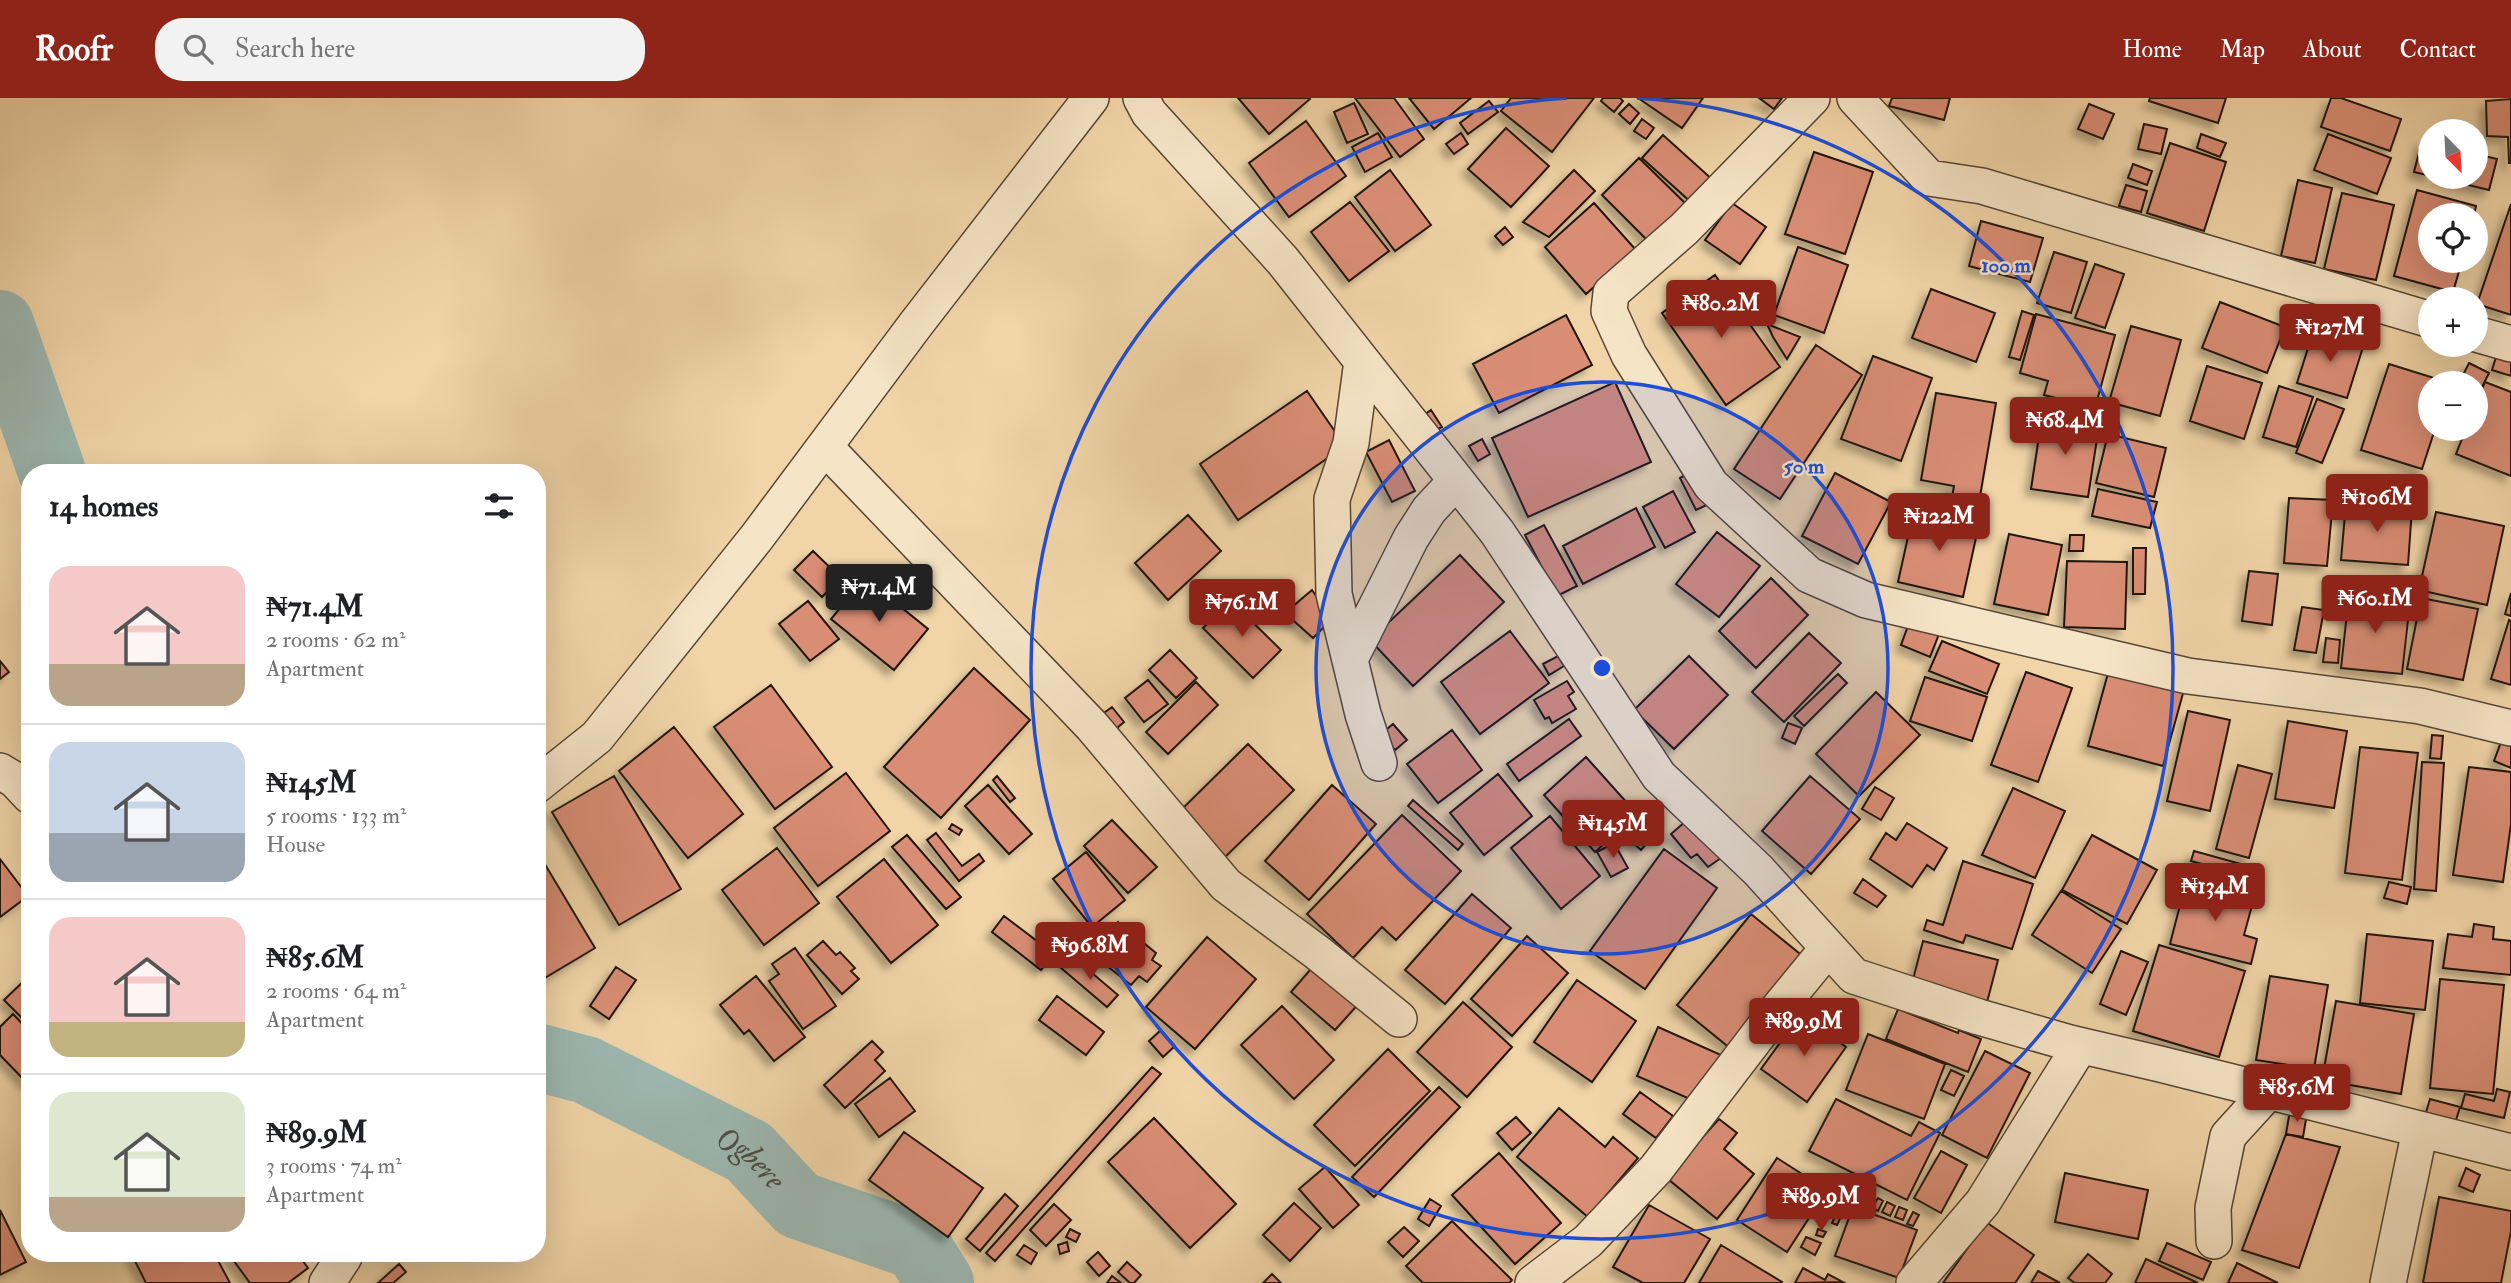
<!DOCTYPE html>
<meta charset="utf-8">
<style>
:root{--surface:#fff;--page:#f2f2f2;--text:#202124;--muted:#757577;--line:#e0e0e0;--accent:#8f2418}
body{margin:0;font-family:"IM FELL Double Pica",serif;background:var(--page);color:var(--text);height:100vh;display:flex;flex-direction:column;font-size:26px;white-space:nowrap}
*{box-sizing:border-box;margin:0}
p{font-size:23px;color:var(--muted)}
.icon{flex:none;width:38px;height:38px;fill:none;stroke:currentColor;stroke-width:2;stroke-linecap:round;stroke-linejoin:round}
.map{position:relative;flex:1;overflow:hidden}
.side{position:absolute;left:21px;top:366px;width:525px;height:798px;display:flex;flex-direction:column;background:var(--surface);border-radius:28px;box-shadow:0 7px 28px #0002}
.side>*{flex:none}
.needle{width:46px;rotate:156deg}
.fabs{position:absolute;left:2418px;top:21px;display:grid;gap:14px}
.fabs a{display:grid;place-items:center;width:70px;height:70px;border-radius:50%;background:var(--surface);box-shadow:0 7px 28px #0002;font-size:35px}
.price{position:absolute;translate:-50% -60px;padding:0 16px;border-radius:7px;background:var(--accent);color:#fff;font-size:23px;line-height:46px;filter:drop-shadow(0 2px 4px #0008)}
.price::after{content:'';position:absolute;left:50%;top:42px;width:21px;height:16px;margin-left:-10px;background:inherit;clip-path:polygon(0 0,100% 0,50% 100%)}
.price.current{background:#222;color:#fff}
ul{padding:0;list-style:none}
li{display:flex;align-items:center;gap:21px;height:175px;padding:0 28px}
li+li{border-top:2px solid var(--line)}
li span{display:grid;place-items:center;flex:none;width:196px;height:140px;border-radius:21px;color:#555}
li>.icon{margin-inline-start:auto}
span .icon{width:84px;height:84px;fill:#fffc;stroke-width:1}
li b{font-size:30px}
h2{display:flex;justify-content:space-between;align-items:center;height:84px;padding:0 28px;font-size:30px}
header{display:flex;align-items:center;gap:42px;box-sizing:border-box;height:98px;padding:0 35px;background:var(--accent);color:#fff}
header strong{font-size:33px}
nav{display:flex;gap:38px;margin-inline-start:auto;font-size:24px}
.search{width:490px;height:63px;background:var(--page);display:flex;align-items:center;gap:18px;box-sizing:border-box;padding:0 24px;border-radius:28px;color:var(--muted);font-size:26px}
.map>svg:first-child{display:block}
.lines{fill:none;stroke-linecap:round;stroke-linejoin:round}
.river{stroke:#9cb7b0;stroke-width:68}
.building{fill:#d98d74;stroke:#211710;stroke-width:2;filter:url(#shadow)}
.minor-casing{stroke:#554636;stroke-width:38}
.minor{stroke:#f6e4c6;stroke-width:35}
.ring{fill:none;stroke:#1d4ed8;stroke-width:3.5}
.labels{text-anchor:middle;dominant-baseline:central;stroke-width:5;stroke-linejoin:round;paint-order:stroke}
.water-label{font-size:32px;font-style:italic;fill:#4c4f48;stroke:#f6e4c6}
.centre{fill:#1d4ed8;stroke:#f6e4c6;stroke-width:3.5}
.ring-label{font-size:21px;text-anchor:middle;font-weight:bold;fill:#1d4ed8;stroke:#f6e4c6;stroke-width:5;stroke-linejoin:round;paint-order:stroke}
</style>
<header>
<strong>Roofr</strong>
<div class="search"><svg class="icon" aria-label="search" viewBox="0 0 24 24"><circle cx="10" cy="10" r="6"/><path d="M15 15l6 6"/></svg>Search here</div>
<nav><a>Home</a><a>Map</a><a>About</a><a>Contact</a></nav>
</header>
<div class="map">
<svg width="2511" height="1185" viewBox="0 0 2511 1185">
<defs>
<filter id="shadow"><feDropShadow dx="-6" dy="6" stdDeviation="3.5" flood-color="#0004"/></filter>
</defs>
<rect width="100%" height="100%" fill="#f1d5a8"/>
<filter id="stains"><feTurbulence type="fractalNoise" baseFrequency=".00286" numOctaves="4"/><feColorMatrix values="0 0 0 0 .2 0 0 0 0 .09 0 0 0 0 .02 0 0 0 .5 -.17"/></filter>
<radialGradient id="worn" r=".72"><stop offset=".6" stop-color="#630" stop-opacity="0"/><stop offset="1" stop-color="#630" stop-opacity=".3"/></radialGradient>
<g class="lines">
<g class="river">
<path d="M0,226l52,148"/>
<path id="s1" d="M537,959l49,13 163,82 49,53 119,41 23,37"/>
</g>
</g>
<path class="building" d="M1238,0h71l1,1 -41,35z
M1355,0h39l30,41 -24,18z
M1409,0h62l-37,31z
M1511,0h83l-42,54 -51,-41z
M1603,0h17l3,3 -9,11 -13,-11z
M1638,0h65l-21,30z
M1759,0h23l-8,11z
M1892,0h58l-6,22 -55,-14z
M2150,0h76l-8,25 -69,-22z
M2331,0h10l60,21 -11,32 -69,-24z
M2511,1v64h-2l-1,-26 -21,-1 -1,-35z
M1489,3l9,11 -30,22 -8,-11z
M1354,5l14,31 -21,9 -13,-31z
M1629,6l10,9 -9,11 -11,-10z
M2089,6l25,10 -11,25 -25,-10z
M1642,21l12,9 -8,11 -12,-8z
M1306,23l40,55 -57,41 -40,-54z
M2144,26l23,5 -6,25 -23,-5z
M1506,30l43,38 -38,41 -43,-38z
M1378,35l14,24 -27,15 -13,-25z
M1461,35l7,11 -14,10 -8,-10z
M2201,36l25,9 -6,14 -23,-9z
M2328,36l63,24 -14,36 -63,-24z
M1663,37l51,46 -21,23 -51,-46z
M2422,43l9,2v33l-17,-4z
M2170,45l56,19 -22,69 -57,-18z
M1814,54l59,20 -28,82 -60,-20z
M2476,56l21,5 -8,31 -54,-13h41z
M1639,60l50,49 -37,38 -50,-50z
M2133,66l19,7 -5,14 -19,-7z
M1390,72l41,55 -36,26 -40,-54z
M1574,72l21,21 -46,46 -26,-15z
M2298,82l34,8 -17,75 -34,-7z
M2126,87l21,6 -6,21 -22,-6z
M2417,92l59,16 -2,9h-43v46h31l-9,31 -59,-16z
M2342,95l52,12 -18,75 -52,-11z
M1350,104l39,49 -40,30 -38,-49z
M1594,105l42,47 -50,44 -41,-47z
M1732,105l34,24 -26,37 -35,-24z
M2511,106v111l-34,-11z
M1981,123l62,17 -13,44 -61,-16z
M1505,129l8,10 -10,8 -8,-9z
M1798,149l50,18 -24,68 -50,-18z
M2054,154l33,10 -16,51 -34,-10z
M2095,166l29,10 -19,54 -30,-10z
M1715,177l65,92 -54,38 -64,-92z
M1931,191l64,24 -19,49 -64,-24z
M2220,204l65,25 -18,46 -65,-25z
M2022,213l12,4 -14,45 -11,-3z
M2036,216l79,21 -20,73 -51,-13 4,-14 -28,-8z
M1566,217l26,50 -93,48 -26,-49z
M2319,219l19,7 -4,10 -19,-7z
M1767,226l33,13 -13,22 -14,-22z
M2340,227l14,5 -3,9 -14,-6z
M2131,228l50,14 -21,76 -51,-14z
M2314,231l50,15 -17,54 -50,-15z
M1816,247l46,30 -82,124 -46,-30z
M2497,256l14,4v18l-19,-6z
M1873,258l59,22 -31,83 -60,-22z
M2469,265l20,10 -10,20 -3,-1v-9h-17z
M2389,266l61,19h-19v46h4l-13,40 -61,-19z
M2207,268l55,17 -18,56 -54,-18z
M1615,284l36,80 -123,55 -36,-79z
M2485,284l26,10v84l-55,-22 10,-25h10v-26z
M2279,288l34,11 -17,50 -33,-10z
M1307,293l38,55 -107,74 -38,-56z
M1936,295l60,10 -19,111 -27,-5 4,-23 -33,-6z
M2317,301l27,10 -22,54 -26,-10z
M1431,312l11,17 -8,4 -10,-16z
M2042,319l57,9 -11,71 -57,-8z
M2108,336l58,14 -12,49 -58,-14z
M1482,341l8,15 -12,7 -9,-15z
M1389,342l26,51 -23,11 -26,-50z
M1693,373l16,33 -13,6 -16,-32z
M1835,375l56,29 -33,62 -56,-28z
M2098,391l59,13 -7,26 -58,-12z
M1673,393l22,41 -30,16 -22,-41z
M2289,400l44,2 -6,66 -43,-3z
M2346,405l66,5 -4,57 -67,-5z
M1636,410l19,39 -72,37 -20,-38z
M1914,412l65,14 -16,73 -65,-15z
M2436,414l68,14 -17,79 -68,-15z
M1188,417l33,36 -53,49 -33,-37z
M1544,427l33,61 -20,10 -32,-61z
M1717,434l43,34 -41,51 -43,-33z
M2009,436l53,11 -14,70 -54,-11z
M2070,437h14l-1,16h-14z
M2133,450h13l-1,46h-12z
M813,453l28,27 -19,19 -28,-27z
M1460,457l44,47 -91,84 -43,-46z
M2067,463l60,1 -2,67 -61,-2z
M2249,473l29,3 -6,51 -30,-4z
M865,480l63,51 -34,41 -63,-51z
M1771,480l37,37 -52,53 -37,-37z
M2387,485l24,5 -2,11 -25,-6z
M1312,492l20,29 -19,19 -28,-25z
M2511,495v23l-6,-2z
M2349,497l61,7 -8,72 -61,-6z
M2421,500l57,11 -15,71 -56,-11z
M808,503l31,38 -29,22 -31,-37z
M1231,503l50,49 -28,28 -50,-50z
M2302,509l22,3 -8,43 -22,-3z
M1911,520l30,11 -11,28 -29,-12z
M2509,522l2,1v64l-20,-6z
M1510,533l39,52 -69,51 -39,-52z
M1809,535l32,30 -57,59 -32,-30z
M2326,540l14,2 -2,23 -15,-1z
M1942,543l57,23 -12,30 -58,-23z
M1170,552l27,28 -21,20 -27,-28z
M1558,558l6,10 -15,9 -6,-11z
M1689,558l39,39 -54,54 -40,-39z
M0,563l9,11 -9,7z
M2110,568l75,20 -22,80 -75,-20z
M974,570l56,52 -89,98 -57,-51z
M2026,574l46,16 -34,94 -47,-17z
M1838,576l9,9 -43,43 -10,-10z
M1925,579l62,20 -15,44 -62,-20z
M1148,582l20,24 -24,18 -19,-24z
M1567,583l7,11 -6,4 8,13 -24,14 -3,-6 -4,2 -11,-19z
M1196,584l22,23 -50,49 -22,-22z
M771,587l61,82 -57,42 -61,-82z
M1876,594l44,43 -61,61 -43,-42z
M1112,609l12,15 -14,12 -13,-16z
M2188,613l42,9 -20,91 -43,-10z
M1569,621l12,17 -62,45 -12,-17z
M2288,623l59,10 -13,77 -59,-9z
M1788,625l14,5 -7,16 -13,-6z
M1393,626l14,16 -12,10 -14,-16z
M674,629l69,87 -55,44 -69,-87z
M1452,632l30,40 -44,33 -31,-39z
M2504,636l7,3v31l-17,-7z
M2432,637l11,1 -2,23 -11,-1z
M1248,646l46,46 -71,69 -45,-46z
M2360,649l58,6 -16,127 -57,-7z
M1586,659l51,57 -42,38 -51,-57z
M2422,664l22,1 -8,128 -22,-2z
M2238,667l34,9 -23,84 -33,-9z
M2469,669l42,5v52l-8,58 -50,-7z
M846,675l44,58 -72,55 -44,-58z
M1498,676l34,42 -48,39 -34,-42z
M614,678l67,113 -62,36 -67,-113z
M997,678l18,22 -5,4 -17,-22z
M1810,678l50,43 -49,55 -49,-43z
M988,687l44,49 -23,20 -44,-48z
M1332,687l44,39 -67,76 -44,-39z
M1875,689l19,11 -13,22 -19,-11z
M2013,690l52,23 -30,67 -53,-23z
M1413,702l50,44 -5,6 -50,-44z
M1402,717l59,56 -65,69 -14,-13 -29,31 -46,-44z
M1639,717l18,16 -16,19 -19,-17z
M1693,717l28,43 -13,9 -11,-13 -6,4 -20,-24z
M1550,718l50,60 -39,33 -50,-61z
M1112,722l45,47 -29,26 -44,-47z
M1907,725l40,25 -13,22 -7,-5 -15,22 -42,-28 16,-26 10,7z
M952,726l10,6 -3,5 -10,-6z
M936,735l26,33 17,-12 5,7 -25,20 -32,-41z
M907,737l54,62 -15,12 -54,-62z
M2092,737l65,35 -30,54 -65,-34z
M1614,745l14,25 -17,9 -14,-25z
M777,750l42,55 -55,42 -42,-55z
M1664,751l53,39 -72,101 -55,-38z
M537,753l58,97 -57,34h-1z
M2194,753l54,15 -3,10 -54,-15z
M1086,754l39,48 -33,27 -39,-48z
M0,761l28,37 -28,21z
M884,761l54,66 -47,38 -54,-66z
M1963,763l70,23 -21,65 -46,-14 -3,8 -39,-13 3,-10 16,5z
M1863,781l23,17 -9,11 -23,-14z
M2186,784l68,16 -10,37 13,4 -6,25 -81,-20z
M2389,784l22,5 -4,17 -23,-6z
M2061,793l60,38 -29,44 -60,-38z
M1472,796l39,34 -66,76 -40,-34z
M1751,816l54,44 -74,91 -54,-44z
M1004,818l50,38 -13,16 -49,-38z
M1118,824l38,31 -4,7 9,6 -14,16 -8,-6 -8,9 -39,-31z
M2474,826l20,3 -1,12 18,2v34l-68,-7 5,-34 24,3z
M2367,836l66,7 -8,69 -65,-7z
M1527,838l41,37 -56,63 -41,-37z
M1207,839l49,42 -61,70 -49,-42z
M823,843l13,14 4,-3 15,16 -4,3 8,8 -17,15 -35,-39z
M1923,843l75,19 -13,50 -75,-19z
M2159,847l86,26 -26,86 -86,-26z
M795,850l41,58 -33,23 -34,-48 10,-7 -7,-10z
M2121,853l27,11 -22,53 -26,-11z
M1072,858l46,39 -11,12 -46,-39z
M1317,864l45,38 -27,30 -44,-38z
M616,869l20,13 -27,39 -19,-13z
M30,877v51l-26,-26z
M756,878l49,61 -31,24 -25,-31 -5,4 -24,-29z
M2270,878l58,9 -14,84 -58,-9z
M2440,881l64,6 -11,109 -63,-6z
M1577,882l59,41 -44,61 -58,-40z
M1057,898l47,36 -18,23 -47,-35z
M2336,903l78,13 -13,80 -79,-14z
M1463,904l49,45 -45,50 -50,-45z
M1282,908l52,54 -40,39 -53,-54z
M1898,911l60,24 1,-3 22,9 -13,33 -82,-33z
M13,916l17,18v54l-30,-31v-28z
M1801,916l45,33 -39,55 -46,-33z
M1658,929l63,28 -22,48 -62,-27z
M1161,932l14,16 -12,11 -14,-16z
M1868,936l77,30 -21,55 -78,-29z
M872,943l11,11 -8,8 10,11 -40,37 -21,-23z
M1388,951l42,42 -75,75 -41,-41z
M1985,953l45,22 -43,85 -45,-23z
M1152,969l9,7 -166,187 -9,-8z
M1951,972l13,6 -10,20 -13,-6z
M890,980l25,33 -36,26 -24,-33z
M1439,989l21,20 -86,90 -22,-20z
M2497,991l13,3 -6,26 -43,-10 4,-14 29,7z
M1640,994l33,24 -17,22 -33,-24z
M1836,1001l75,37 8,-14 21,11 -33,67 -98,-49z
M2430,1001l30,8 -6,20 -30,-8z
M1559,1010l46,39 8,-10 25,21 -50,59 -71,-60z
M2290,1012l17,3 -4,24 -17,-3z
M1516,1019l15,16 -19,17 -15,-17z
M1154,1020l82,86 -46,44 -82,-86z
M1719,1021l18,14 -13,16 30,25 -37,45 -54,-44 34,-41 5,4z
M904,1034l79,56 -35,49 -79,-57z
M2286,1036l54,13 -41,121 -57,-18z
M1941,1053l26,14 -26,48 -27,-15z
M1499,1055l62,70 -46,41 -63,-69z
M1777,1060l50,32 -40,62 -50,-32z
M1325,1069l34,38 -26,23 -34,-39z
M2466,1070l14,7 -7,17 -14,-6z
M2065,1075l83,17 -10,49 -83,-17z
M1838,1086l7,4 -14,19 -6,-4z
M1849,1090l5,2 -17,35 -5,-2z
M1005,1096l13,12 -38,45 -14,-12z
M1866,1096l7,3 -5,10 -7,-3z
M2439,1099l72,14v20l-10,52h-78z
M1878,1100l5,3 -5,10 -6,-3z
M1430,1101l11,7 -12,20 -11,-7z
M1887,1104l8,4 -5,10 -8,-4z
M1294,1105l27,25 -31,33 -27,-26z
M1054,1106l17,16 -25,26 -16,-16z
M1649,1107l61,34 -26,44h-41l-30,-16z
M1853,1109l64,23 -18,48 -64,-22z
M1899,1109l8,3 -4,10 -8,-3z
M0,1112l26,52 -26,13z
M1913,1114l6,3 -6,11 -6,-2z
M1452,1123l60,59 -3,3h-86l-17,-17z
M1986,1124l48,33 -19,28h-72z
M1404,1129l15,14 -16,16 -15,-15z
M1070,1131l10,5 -4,8 -10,-5z
M1818,1131l8,3 -3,5 -7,-2z
M1806,1139l15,6 -6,12 -14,-8z
M1067,1144l2,9 -9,3 -2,-9z
M2167,1145l44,19 -8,18 -44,-19z
M1024,1147l13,8 -6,11 -14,-9z
M1721,1147l61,37 -1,1h-82z
M1098,1154l12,14 -11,10 -12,-14z
M131,1155h83l16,30h-84z
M228,1155h69l11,15 -20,15h-38z
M2088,1156l24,20 -7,9h-30l-7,-5z
M2146,1161l52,24h-63z
M1127,1164l14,13 -7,8h-4l-12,-11z
M2237,1165l41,20h-50z
M399,1166l7,8 -13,11h-15z
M1803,1170l22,12 3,-6 15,8 -48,1z
M2038,1173l22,12h-29z
M1272,1176l9,9h-18z
M1112,1178l9,7h-14z"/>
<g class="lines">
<defs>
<path id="minor" d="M1141,0l8,15 134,148 214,271 162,244 99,94 96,106 125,41 91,26 90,21 351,88
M1812,0l-128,131 -73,64 -2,18 20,44 82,130 98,90 57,25 322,76 232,30 91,22
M1855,0l74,80 53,8 449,134
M2476,236l35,10
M1362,263l-11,82 -19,56 2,95 29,120 16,49
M825,349l267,279 134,159 92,68 81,66
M1350,561l61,-121 18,-28 27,-29
M0,673l15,9 15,16
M537,687l60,-48 160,-200 159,-213 175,-226
M2214,1143l-1,-33 15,-72 41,-45
M327,1185l17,-26 -2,-4
M1533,1185l55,-42 68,-72 122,-160 50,-61
M1914,1185l69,-81 97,-156
M2388,1185l32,-153"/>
</defs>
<use href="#minor" class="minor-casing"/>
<use href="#minor" class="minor"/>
</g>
<circle cx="1602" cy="570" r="286" fill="#1d4ed8" fill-opacity=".12"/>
<g class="ring">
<circle cx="1602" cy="570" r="286"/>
<path d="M1637 0A571 571 0 1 1 1567 0"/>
</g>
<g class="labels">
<g class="water-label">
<text stroke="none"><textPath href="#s1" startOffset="238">Ogbere</textPath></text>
</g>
</g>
<circle cx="1602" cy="570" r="10" class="centre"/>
<g class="ring-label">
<text x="2006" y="174">100 m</text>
<text x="1804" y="375">50 m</text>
</g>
<rect width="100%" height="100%" filter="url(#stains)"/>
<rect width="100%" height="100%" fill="url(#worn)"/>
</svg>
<div class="fabs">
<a><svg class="needle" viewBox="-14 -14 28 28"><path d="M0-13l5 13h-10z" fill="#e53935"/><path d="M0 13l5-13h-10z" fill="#757577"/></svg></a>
<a><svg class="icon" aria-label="locate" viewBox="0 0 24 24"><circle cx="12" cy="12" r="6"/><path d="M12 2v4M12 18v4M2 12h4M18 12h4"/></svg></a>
<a>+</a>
<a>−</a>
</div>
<b class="price" style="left:1721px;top:242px">₦80.2M</b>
<b class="price" style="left:2330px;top:266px">₦127M</b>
<b class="price" style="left:2065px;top:359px">₦68.4M</b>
<b class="price" style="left:2377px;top:436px">₦106M</b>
<b class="price" style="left:1939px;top:455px">₦122M</b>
<b class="price current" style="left:879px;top:526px">₦71.4M</b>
<b class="price" style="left:2375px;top:537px">₦60.1M</b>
<b class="price" style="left:1242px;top:541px">₦76.1M</b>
<b class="price" style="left:1613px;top:762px">₦145M</b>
<b class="price" style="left:2215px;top:825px">₦134M</b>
<b class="price" style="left:1090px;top:884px">₦96.8M</b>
<b class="price" style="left:1804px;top:960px">₦89.9M</b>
<b class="price" style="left:2297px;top:1026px">₦85.6M</b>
<b class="price" style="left:1821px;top:1135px">₦89.9M</b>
<section class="side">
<h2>14 homes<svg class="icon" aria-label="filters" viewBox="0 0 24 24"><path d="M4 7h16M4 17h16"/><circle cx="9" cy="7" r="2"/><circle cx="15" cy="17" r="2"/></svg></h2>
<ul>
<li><span style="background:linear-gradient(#f6c9c9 70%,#b9a48a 0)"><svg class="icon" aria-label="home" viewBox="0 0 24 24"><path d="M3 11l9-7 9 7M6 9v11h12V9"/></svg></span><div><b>₦71.4M</b><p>2 rooms · 62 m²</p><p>Apartment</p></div></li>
<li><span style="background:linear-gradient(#c9d6e8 65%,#9aa5b1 0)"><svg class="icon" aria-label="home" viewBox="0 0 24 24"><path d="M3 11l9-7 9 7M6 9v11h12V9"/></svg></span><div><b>₦145M</b><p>5 rooms · 133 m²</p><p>House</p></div></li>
<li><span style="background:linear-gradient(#f6c9c9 75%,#c2b280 0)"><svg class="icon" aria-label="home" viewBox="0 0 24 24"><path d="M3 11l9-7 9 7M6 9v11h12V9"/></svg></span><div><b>₦85.6M</b><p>2 rooms · 64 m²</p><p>Apartment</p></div></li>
<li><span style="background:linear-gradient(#dfe7d0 75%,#b9a48a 0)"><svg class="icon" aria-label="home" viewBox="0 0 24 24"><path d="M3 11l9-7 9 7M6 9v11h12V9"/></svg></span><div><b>₦89.9M</b><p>3 rooms · 74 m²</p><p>Apartment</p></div></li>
</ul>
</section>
</div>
